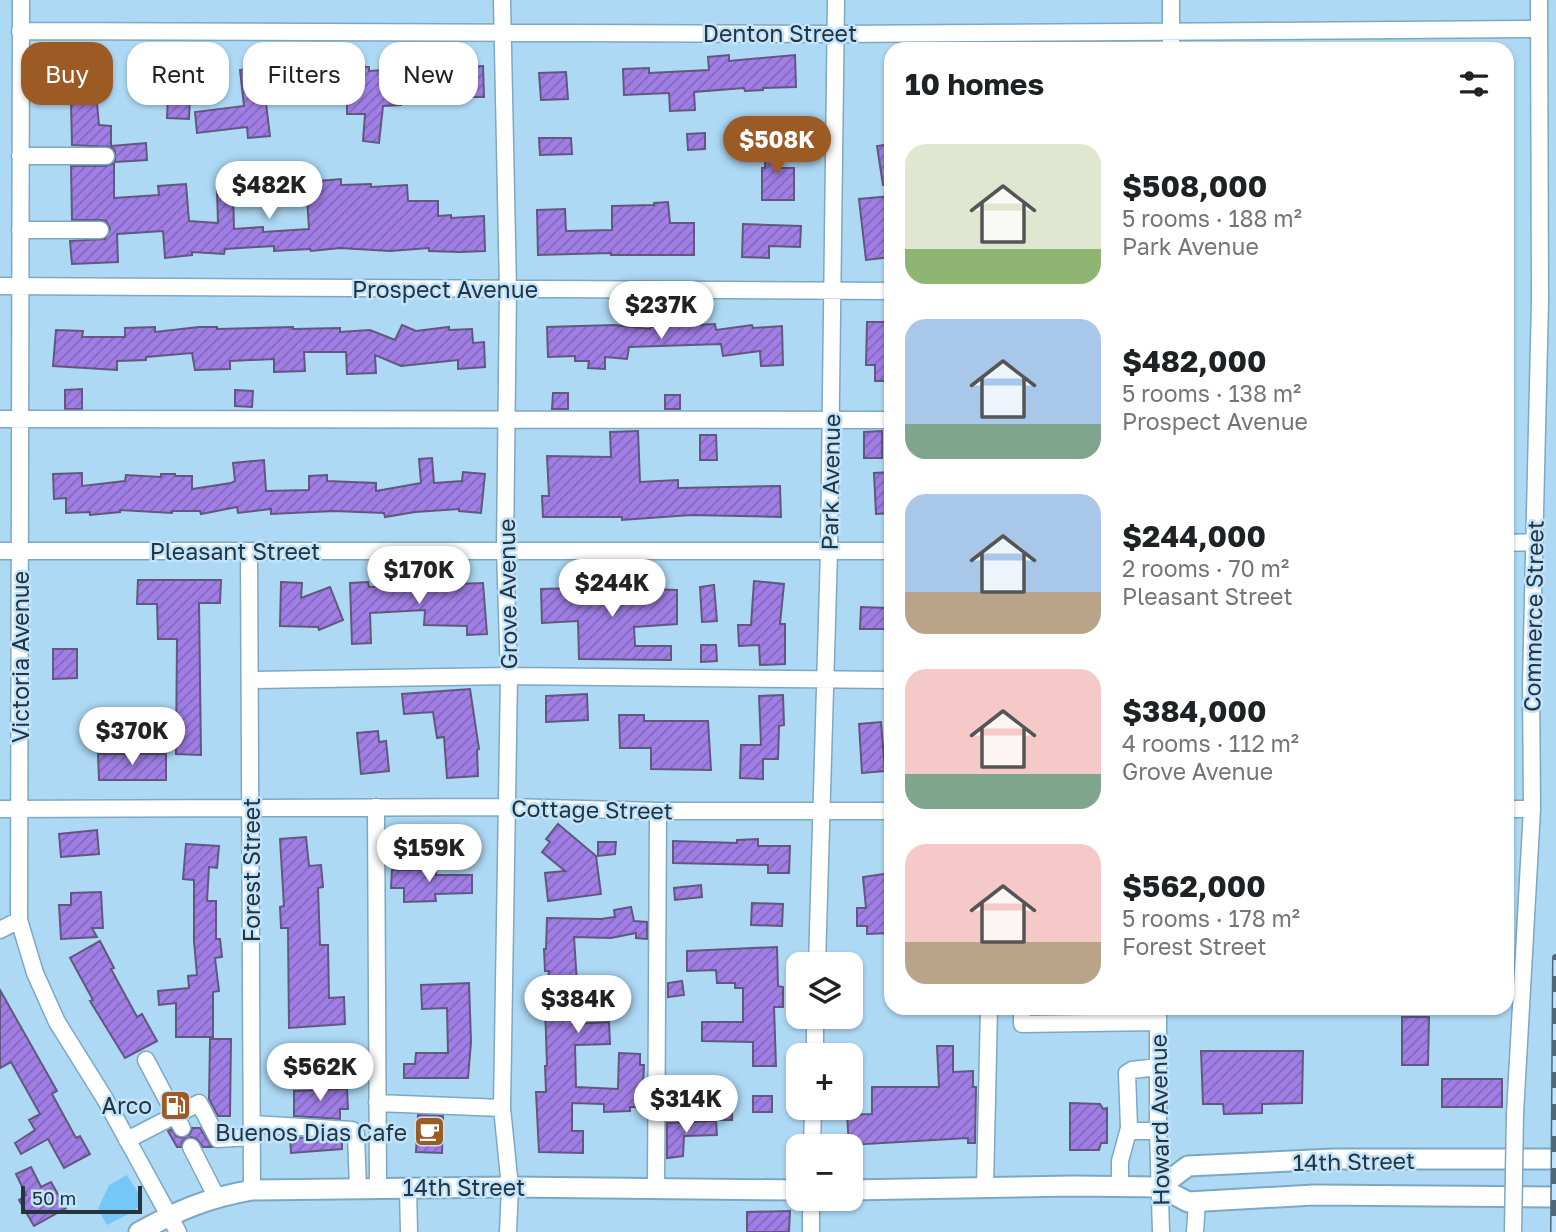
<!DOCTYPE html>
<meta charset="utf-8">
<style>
:root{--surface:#fff;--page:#f2f2f2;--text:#202124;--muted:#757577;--accent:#9c5b25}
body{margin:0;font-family:"Golos Text",sans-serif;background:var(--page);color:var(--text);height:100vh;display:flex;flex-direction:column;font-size:26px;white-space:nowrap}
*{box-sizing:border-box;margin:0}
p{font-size:23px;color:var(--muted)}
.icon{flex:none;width:38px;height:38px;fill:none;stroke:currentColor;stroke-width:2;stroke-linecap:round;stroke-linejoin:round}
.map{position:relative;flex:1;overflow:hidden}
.sheet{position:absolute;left:884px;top:42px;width:630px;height:973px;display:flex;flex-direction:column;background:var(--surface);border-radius:21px;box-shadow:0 2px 5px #0004}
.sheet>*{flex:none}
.hud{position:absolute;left:21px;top:42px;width:665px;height:63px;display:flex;gap:14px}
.buttons{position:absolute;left:786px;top:952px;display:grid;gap:14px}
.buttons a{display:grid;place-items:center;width:77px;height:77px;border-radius:14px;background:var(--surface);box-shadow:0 2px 5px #0004;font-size:35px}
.scale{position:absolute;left:21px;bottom:18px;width:121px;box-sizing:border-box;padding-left:7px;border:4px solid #243540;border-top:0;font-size:19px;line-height:24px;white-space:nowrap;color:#243540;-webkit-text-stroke:5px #c1e4fc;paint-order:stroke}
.price{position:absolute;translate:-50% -60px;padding:0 16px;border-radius:24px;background:#fff;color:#222;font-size:23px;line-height:46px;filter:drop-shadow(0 2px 4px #0008)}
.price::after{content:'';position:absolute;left:50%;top:42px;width:21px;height:16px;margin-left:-10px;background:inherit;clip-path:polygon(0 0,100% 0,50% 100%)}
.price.on{background:var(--accent);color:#fff}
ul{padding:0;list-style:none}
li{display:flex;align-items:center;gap:21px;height:175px;padding:0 21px}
li span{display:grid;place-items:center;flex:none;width:196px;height:140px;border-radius:21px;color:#555}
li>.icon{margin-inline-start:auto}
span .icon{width:84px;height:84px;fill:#fffc;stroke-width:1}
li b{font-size:30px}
h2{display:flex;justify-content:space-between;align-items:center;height:84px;padding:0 21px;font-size:30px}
.chip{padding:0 24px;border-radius:21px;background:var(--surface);box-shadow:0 2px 5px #0004;font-size:24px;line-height:63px}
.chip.on{background:var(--accent);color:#fff}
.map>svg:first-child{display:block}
.green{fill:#75c7f8}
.building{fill:url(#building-hatch);stroke:#62577d;stroke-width:2}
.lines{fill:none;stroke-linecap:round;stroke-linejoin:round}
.minor-casing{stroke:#7da8c3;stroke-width:19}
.major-casing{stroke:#7da8c3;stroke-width:23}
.minor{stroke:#fff;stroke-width:16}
.major{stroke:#fff;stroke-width:19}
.rail-casing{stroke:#50697a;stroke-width:8}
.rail{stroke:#c1e4fc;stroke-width:5;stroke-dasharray:16;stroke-linecap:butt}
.minor-bridge-casing{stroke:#7da8c3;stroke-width:19;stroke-linecap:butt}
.minor-bridge{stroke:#fff;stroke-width:16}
.labels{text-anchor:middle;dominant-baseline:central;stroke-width:5;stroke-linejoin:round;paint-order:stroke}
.street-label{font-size:23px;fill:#243540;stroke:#c1e4fc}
.poi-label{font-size:23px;fill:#243540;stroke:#c1e4fc;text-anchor:end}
</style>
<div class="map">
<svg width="1556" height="1232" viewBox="0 0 1556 1232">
<defs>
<pattern id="building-hatch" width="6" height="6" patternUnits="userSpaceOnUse" patternTransform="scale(1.75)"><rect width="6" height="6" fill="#a07ee5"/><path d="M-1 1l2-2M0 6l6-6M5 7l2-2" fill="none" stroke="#8268bb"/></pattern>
</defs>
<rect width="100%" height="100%" fill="#add9f5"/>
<path class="green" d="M127,1175l12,19v12l-5,5 -27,14 -9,-16 11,-24z"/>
<path class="building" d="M729,55v6l66,-6 1,32 -33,1v2l-18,1 -1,-3 -50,4 1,18 -25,1 -1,-18 -45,2 -1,-26 26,-1v5l60,-3 -1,-13z
M110,59l1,22 -16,1 4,43 12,1v20l35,-3 1,17 -32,2v-11l-4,-4 -39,-2 -2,-84z
M483,66l1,31h-21l-1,-30z
M137,67h19v16h-18z
M262,67h107v4l63,-4 2,30 -33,2v6l-18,1 -4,37 -16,-2 2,-27h-18v-15h-25v-6l-57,2 5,41 -22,2 -1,-11 -50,6 -2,-21 49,-6 -4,-36z
M169,72l22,1 -2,46 -22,-1z
M566,72l2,27 -27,1 -2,-27z
M705,133v16l-17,1 -1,-16z
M539,138h32l1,16 -32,1z
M766,142h14l-1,26h15v32h-32v-32h3z
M891,144v40l-8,1 -6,-39z
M114,163v35l45,-3 -1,-9 28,-2 3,37 29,2 -1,-34h16l1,40 29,-2v5l46,-3 -3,-47 35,-3v6l30,-1v3l36,-2 1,16h30v15l13,-1v3l33,-2 1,35 -25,1 -31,-1v-3l-39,3 -50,-3 -29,3 -1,-2 -36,2v-5l-49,3 -1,5 -32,-2v3l-27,3 -2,-27 -46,3 1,28 -46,2 -2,-23 35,-2 5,-10 -4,-8 -5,-1h-29l-1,-54h35z
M891,196v61l-25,3 -7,-61z
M668,202l2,21h24v32h-83v-2l-73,2 -1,-45 28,-1 1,22 46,-1v-24l42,-1v-2z
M743,224l58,2 -1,21 -31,-1v12l-27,-1z
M867,322h22l-1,44h2v15h-15v-16h-9z
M715,324l1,6 36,-5 1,3 29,-2 1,39 -22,1 -1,-15 -37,5 -2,-12 -92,3 -2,12 -22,-2v12l-17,-1 1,-7h-14v-5l-27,1 -1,-30 67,-2 36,4v-2z
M402,325l14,6 33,-4v3l23,-1 1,14 11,-1 1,25 -27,2v-9l-57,6 -26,-11 1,18 -29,1 -1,-22h-42l1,19 -31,1v-13l-44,2v8l-35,1 -3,-17 -46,4v3l-29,1v9l-64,-4 3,-36 27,1 -1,6h43v-9l30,-1v5l44,-5h18v2l76,-2v2l47,-1v4l30,-2 25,10z
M82,389v20h-17v-19z
M235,390l18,1 -1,16 -17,-1z
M553,393h15v16h-16z
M665,395h15v14h-15z
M638,431l2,51 38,-2v8l102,-2 1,31 -90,-2 -69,5v-3h-79l-1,-21h7l-2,-40 64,1 -1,-25z
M882,431v27h-18v-26z
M700,435h16l1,25h-17z
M432,458l2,25 28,-2 1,-9 22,2 -4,39 -22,-2v-2l-44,3 -30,5 -1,-4 -50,-2 -63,3v-5l-33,4 -1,-6 -36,7 -1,-3h-28v2l-52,-3v2l-30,3v-3l-24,1v-15l-12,1 -1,-25 29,-1v13l43,-5 1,-6 35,2v-3h14v2h17v13l39,-6 4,-2 -2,-18 31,-3 2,31 43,-1v-14l18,-1v6l49,2v8l45,-8 -2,-24z
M891,472v41l-15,1 -2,-41z
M138,580h83l-1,23h-21l2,152 -25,-1 1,-115h-19l-1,-35h-20z
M754,581l30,3 -4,40h5v40l-25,1 -1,-20 -20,1 -1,-21h13z
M281,582l21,1 -1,15 29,-11 13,33 -24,10 -1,-3 -38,-1z
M368,582l1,5 114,-4 4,51 -20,1v-9l-43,-1 1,-15 -55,3 1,30 -19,1 -2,-61z
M714,585l3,36 -15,1 -2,-35z
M615,587l33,5v-3l29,1v34l-43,3 1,19h36v14l-92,-1 -1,-38 -36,2 -1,-34z
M861,607l27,1 -1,21h-27z
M701,645h15l1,16 -16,1z
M53,649h24v29l-24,1z
M470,689l9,60 -2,1 1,26 -31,2 -3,-41 -7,1 -4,-26 -29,2 -2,-20z
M587,694l1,26 -42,2v-26z
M783,695l1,30 -5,1 -1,33h-15v20l-23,-1 1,-33h20l-2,-49z
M619,715h25v6h64l3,49 -60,-1v-21h-31z
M881,722l4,49 -23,2 -3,-49z
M378,731l1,11 7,-1 3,30 -28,3 -4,-41z
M98,754h68v26h-67z
M558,824l38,32 5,38 -53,7 -3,-28 20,-2 -23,-19 8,-10 -4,-3z
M97,830l2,24 -38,3 -2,-23z
M306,837l3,29 12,-1 2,22 -5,1 2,57h8l1,53 15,-1 1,27 -56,4 -1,-100h-7l-1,-21 4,-1 -4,-67z
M758,839v7h32l-1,27h-21v-8l-95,-2v-22l64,2v-3z
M598,842h18l-1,12 -17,2z
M186,844l33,2 -2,22 -8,-1 -2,34h9v38h4l2,18 -7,1 4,33 -6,1v45h-37v-34l-17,2 -1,-14 31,-3 -1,-12 9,-1 -3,-34v-61l-11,-1z
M392,870h44v5h36v18l-37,1 1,7 -32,1v-14h-13z
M891,873v60l-24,1v-8h-10v-18h9l-3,-31z
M701,885l1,12 -27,3 -1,-12z
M101,892l2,36h-11l5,9 -36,2 -2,-34h12v-12z
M752,903l31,1 -1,22 -31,-1z
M631,907l3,14 13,1v17l-11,-1v-5l-25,5 -37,-1 3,46 -4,41 36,-2 1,22 -35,1 1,42 42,2 1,-36 21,1v11h4l-1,21h-5v21h-8v4l-26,1v-8l-32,-1v28h11v22l-44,-1 -3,-60h10l-1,-26h2l-2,-61 4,-34h-4l-1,-22h2l1,-31 54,1 14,-2 -1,-7z
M100,941l14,27 -3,1 26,48 5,-3 15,27 -32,17 -35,-57 3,-1 -23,-42z
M777,947l1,39 5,1v20h-9l2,59h-23v-24l-51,-1v-19h41v-34h-8v-5h-18l-1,-13 -29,1v-20z
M682,981l2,14 -16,2v-14z
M469,983l2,59 -3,36h-64v-14h11l1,-11h32l-1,-45 -25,1 -1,-24z
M0,990l57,101 -5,3 24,44 4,-2 10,18 -26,14 -16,-29 -27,15 -6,-11 20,-13 -6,-10 11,-6 -29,-52 -11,6z
M1402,1017h27l-1,48h-26z
M210,1039h21l-1,77h-12l-9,-17z
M937,1046h16v26l20,-1v16h3l-1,56h-7v-5l-119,7 -2,-30 25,-1v-27h67z
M1201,1051h102l-1,52 -40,1v9l-38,1 -1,-10h-20z
M1442,1079h60v28h-60z
M347,1089l1,20h-8v10l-46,-3v-25z
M753,1096h19v16h-19z
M1070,1103l30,1 3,5 4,-1v35h-6l-2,7h-29z
M715,1106h17v14h-16z
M418,1115l25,1 -1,37 -26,-1z
M716,1121l1,14 -33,1 -1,20 -16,2v-35z
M192,1128h8l12,19h-9l-6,-8 -6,-2 -8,4 -2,6h-4l-9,-16 3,-2 5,7 6,2 8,-4z
M290,1137l52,3v9l-51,4z
M31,1167l10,20 10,-5 15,26 -32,18 -15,-26 7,-5 -10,-21z
M790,1211l-1,21h-42v-20z"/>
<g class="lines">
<defs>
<path id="minor" d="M21,0l-2,920 16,53 22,49 48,77 73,133
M502,0l6,290 -3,260 4,126 -7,432 8,79 -2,45
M20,31l816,3 703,-5
M1171,49v-49
M20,156h86
M20,230h80
M0,286l891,5
M0,419l891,1
M1507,543l27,-1
M0,551h891
M249,551l3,639
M250,680l259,-4 382,4
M376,807l2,380
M0,809l507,-2 151,4h233
M1507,809h25
M0,930l19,-10
M817,964l12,-413 7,-551
M1022,1008v16l136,-2
M1158,1008v123l3,101
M815,1055v-38
M146,1060l36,68
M377,1103l125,5
M1515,1114l17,-305 -1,-126 9,-382 -1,-301
M252,1124l100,6 4,4 2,54
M1158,1131h-24l-5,-3 -2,-55 5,-3 26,-3
M127,1140l72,-37 19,36 34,-2
M812,1146l1,-38
M191,1147l25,49
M408,1187l1,45
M985,1187l4,-179
M1120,1187v-26l9,-33
M656,1188l2,-377
M811,1232v-33
M1195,1232l2,-30"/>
<path id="major" d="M1160,1187l28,-21 145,-7h223
M850,1190l223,-4 87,1 28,15 126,-7 242,2
M139,1232c40,-22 68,-34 113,-42l258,-3 288,3"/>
</defs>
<use href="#minor" class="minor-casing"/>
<use href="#major" class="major-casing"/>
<use href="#minor" class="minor"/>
<use href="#major" class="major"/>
<defs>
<path id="rail" d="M1554,1232l2,-274"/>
</defs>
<use href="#rail" class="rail-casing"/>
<use href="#rail" class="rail"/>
<defs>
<path id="minor-bridge" d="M1513,1232l2,-118"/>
</defs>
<use href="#minor-bridge" class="minor-bridge-casing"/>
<use href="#minor-bridge" class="minor-bridge"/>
</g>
<defs>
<symbol id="fuel-square" viewBox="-11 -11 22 22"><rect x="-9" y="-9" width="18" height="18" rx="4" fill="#9c5b25" stroke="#c1e4fc"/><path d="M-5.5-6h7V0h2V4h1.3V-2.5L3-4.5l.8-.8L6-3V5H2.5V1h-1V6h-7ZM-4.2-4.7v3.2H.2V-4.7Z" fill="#fff"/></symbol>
<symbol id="cafe-square" viewBox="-11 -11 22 22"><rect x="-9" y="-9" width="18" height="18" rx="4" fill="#9c5b25" stroke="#c1e4fc"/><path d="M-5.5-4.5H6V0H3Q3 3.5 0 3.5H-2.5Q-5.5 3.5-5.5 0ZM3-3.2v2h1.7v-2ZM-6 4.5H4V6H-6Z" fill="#fff"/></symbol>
</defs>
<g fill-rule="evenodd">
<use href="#fuel-square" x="158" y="1088" width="35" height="35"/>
<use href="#cafe-square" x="412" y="1114" width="35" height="35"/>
</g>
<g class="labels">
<g class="street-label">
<text x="780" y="33">Denton Street</text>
<text x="445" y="289">Prospect Avenue</text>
<text transform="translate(830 482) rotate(-89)">Park Avenue</text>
<text x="235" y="551">Pleasant Street</text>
<text transform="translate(507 594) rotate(-91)">Grove Avenue</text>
<text transform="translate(1533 616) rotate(-89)">Commerce Street</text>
<text transform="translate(20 657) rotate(-90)">Victoria Avenue</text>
<text transform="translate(592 809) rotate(1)">Cottage Street</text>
<text transform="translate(251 870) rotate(-90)">Forest Street</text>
<text transform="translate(1159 1120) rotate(-91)">Howard Avenue</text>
<text transform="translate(1354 1161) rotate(-1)">14th Street</text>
<text x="464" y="1187">14th Street</text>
</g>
<g class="poi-label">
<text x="152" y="1105">Arco</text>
<text x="407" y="1132">Buenos Dias Cafe</text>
</g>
</g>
</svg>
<div class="buttons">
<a><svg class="icon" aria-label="layers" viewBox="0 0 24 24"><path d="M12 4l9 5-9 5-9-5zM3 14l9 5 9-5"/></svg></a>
<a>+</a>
<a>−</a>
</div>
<div class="scale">50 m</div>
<b class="price on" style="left:777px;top:176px">$508K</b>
<b class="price" style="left:269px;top:221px">$482K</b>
<b class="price" style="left:661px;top:341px">$237K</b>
<b class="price" style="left:419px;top:606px">$170K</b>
<b class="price" style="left:612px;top:619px">$244K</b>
<b class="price" style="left:132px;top:767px">$370K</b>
<b class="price" style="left:429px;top:884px">$159K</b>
<b class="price" style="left:578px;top:1035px">$384K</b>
<b class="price" style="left:320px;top:1103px">$562K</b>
<b class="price" style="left:686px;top:1135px">$314K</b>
<div class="hud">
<a class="chip on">Buy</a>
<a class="chip">Rent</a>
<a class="chip">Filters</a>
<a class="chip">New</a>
</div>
<section class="sheet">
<h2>10 homes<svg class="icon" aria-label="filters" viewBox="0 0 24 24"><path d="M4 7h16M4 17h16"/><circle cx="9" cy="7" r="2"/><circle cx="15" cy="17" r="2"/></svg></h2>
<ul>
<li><span style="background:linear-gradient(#dfe7d0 75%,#8fb573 0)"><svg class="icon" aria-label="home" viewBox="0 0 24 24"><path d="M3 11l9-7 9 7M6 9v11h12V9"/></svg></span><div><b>$508,000</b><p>5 rooms · 188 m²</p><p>Park Avenue</p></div></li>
<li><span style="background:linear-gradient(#a9c7e8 75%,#7fa58c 0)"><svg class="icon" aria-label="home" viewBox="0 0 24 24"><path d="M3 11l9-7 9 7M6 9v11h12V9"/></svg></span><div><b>$482,000</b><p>5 rooms · 138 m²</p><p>Prospect Avenue</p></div></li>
<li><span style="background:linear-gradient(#a9c7e8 70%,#b9a48a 0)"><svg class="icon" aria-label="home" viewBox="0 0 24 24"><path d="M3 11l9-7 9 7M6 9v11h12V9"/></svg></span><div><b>$244,000</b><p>2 rooms · 70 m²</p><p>Pleasant Street</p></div></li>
<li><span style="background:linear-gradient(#f6c9c9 75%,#7fa58c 0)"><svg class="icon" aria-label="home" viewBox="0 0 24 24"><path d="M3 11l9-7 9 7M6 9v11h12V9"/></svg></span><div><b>$384,000</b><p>4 rooms · 112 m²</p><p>Grove Avenue</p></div></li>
<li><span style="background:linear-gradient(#f6c9c9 70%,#b9a48a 0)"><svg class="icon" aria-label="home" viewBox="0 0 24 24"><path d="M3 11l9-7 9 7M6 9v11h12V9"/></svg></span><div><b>$562,000</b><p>5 rooms · 178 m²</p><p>Forest Street</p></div></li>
</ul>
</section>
</div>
